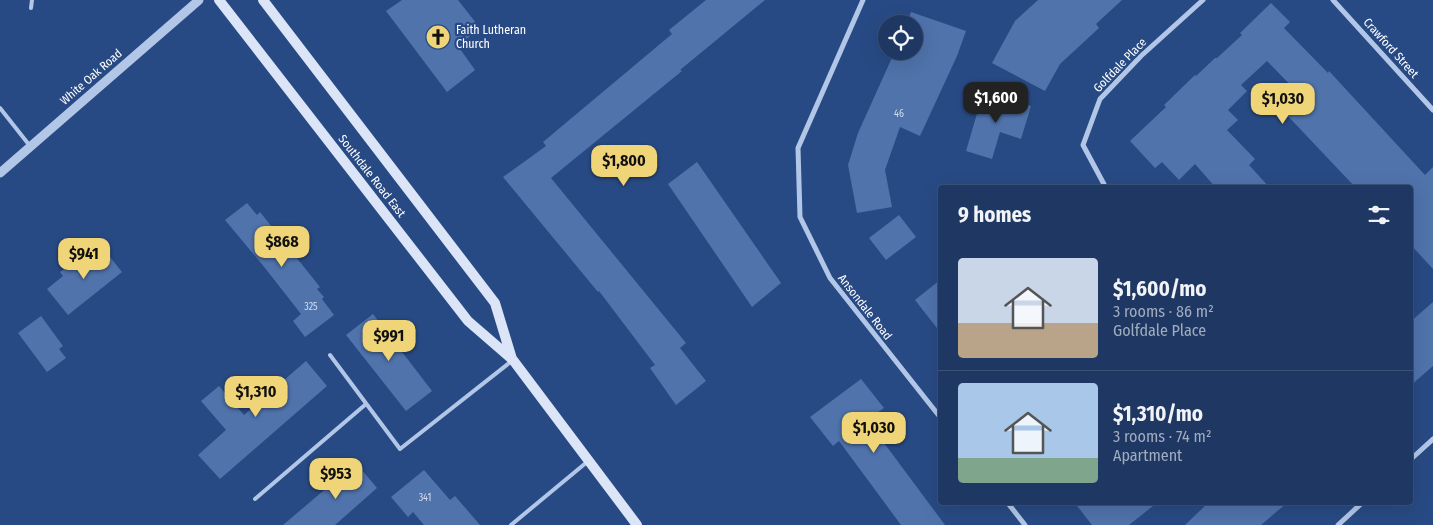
<!DOCTYPE html>
<meta charset="utf-8">
<style>
:root{--surface:#1e3863;--page:#263f69;--text:#f1f3f6;--muted:#a1acbe;--line:#3c5278;--accent:#efd478}
body{margin:0;font-family:"Fira Sans Condensed",sans-serif;background:var(--page);color:var(--text);height:100vh;display:flex;flex-direction:column;font-size:19px;white-space:nowrap}
*{box-sizing:border-box;margin:0}
p{font-size:16px;color:var(--muted)}
.icon{flex:none;width:28px;height:28px;fill:none;stroke:currentColor;stroke-width:2;stroke-linecap:round;stroke-linejoin:round}
.map{position:relative;flex:1;overflow:hidden}
.sheet{position:absolute;left:938px;top:185px;width:475px;height:320px;display:flex;flex-direction:column;background:var(--surface);border-radius:5px;box-shadow:0 5px 20px #0002,0 0 0 1px var(--line)}
.sheet>*{flex:none}
.fabs{position:absolute;left:878px;top:15px;display:grid;gap:10px}
.fabs a{display:grid;place-items:center;width:45px;height:45px;border-radius:50%;background:var(--surface);box-shadow:0 5px 20px #0002,0 0 0 1px var(--line);font-size:25px}
.price{position:absolute;translate:-50% -42px;padding:0 11px;border-radius:10px;background:var(--accent);color:#111;font-size:16px;line-height:32px;filter:drop-shadow(0 1px 2px #0008)}
.price::after{content:'';position:absolute;left:50%;top:30px;width:15px;height:11px;margin-left:-8px;background:inherit;clip-path:polygon(0 0,100% 0,50% 100%)}
.price.on{background:#222;color:#fff}
ul{padding:0;list-style:none}
li{display:flex;align-items:center;gap:15px;height:125px;padding:0 20px}
li+li{border-top:1px solid var(--line)}
li span{display:grid;place-items:center;flex:none;width:140px;height:100px;border-radius:5px;color:#555}
li>.icon{margin-inline-start:auto}
span .icon{width:60px;height:60px;fill:#fffc;stroke-width:1}
li b{font-size:21px}
h2{display:flex;justify-content:space-between;align-items:center;height:60px;padding:0 20px;font-size:21px}
.map>svg:first-child{display:block}
.building{fill:#5073ac}
.lines{fill:none;stroke-linecap:round;stroke-linejoin:round}
.service{stroke:#b2c7e7;stroke-width:4}
.minor{stroke:#b2c7e7;stroke-width:5}
.tertiary{stroke:#b2c7e7;stroke-width:9}
.secondary{stroke:#dbe5f7;stroke-width:10}
.labels{text-anchor:middle;dominant-baseline:central;stroke-width:4.5;stroke-linejoin:round;paint-order:stroke}
.number-label{font-size:10px;fill:#d3dcea}
.poi-label{font-size:12px;fill:#fff;stroke:#284a84;text-anchor:start}
.street-label{font-size:12px;fill:#fff;stroke:#284a84}
</style>
<div class="map">
<svg width="1433" height="525" viewBox="0 0 1433 525">
<rect width="100%" height="100%" fill="#284a84"/>
<path class="building" d="M402,0h56l22,28 -22,18 17,24 -28,22 -61,-81z
M706,0h59l-85,70 2,1 -131,107 135,165 -6,5 26,33 -30,24 -26,-37 5,-3 -56,-74 -1,1 -95,-115 43,-31 -3,-4 129,-108 -3,-4z
M1038,0h84l-26,24 3,4 -39,36 -15,27 -53,-28 23,-42z
M1271,3l19,19 -6,6 44,45 1,-2 96,104 8,-8v102l-23,-25v-56h-54l-71,-75 17,-16 -35,-36 -26,24 6,6 -19,19 10,10 -11,10 28,29 -6,6 21,23h-54l-21,-24 -16,16 -17,-18 -7,6 -25,-27 36,-34 -2,-2 31,-30 1,1 19,-18h2l25,-23 -2,-2z
M911,12l55,19 -9,25 -37,80 -20,-9 -15,43 7,37 -35,6 -9,-48 10,-32 37,-82h19v-27h-7z
M983,93l48,13 -10,33 -21,-7 -8,27 -26,-8z
M697,162l84,121 -29,24 -84,-123z
M247,203l10,12 3,-3 60,75 -3,2 7,8 -2,2 12,16 -29,22 -12,-16 8,-7 -36,-46 -40,-48z
M899,215l17,22 -30,23 -17,-22z
M102,247l20,25 -54,43 -21,-26 16,-13 -3,-4 20,-15 3,4z
M940,280v52l-25,-32z
M1433,302v64l-23,20v-64z
M373,314l59,77 -26,20 -60,-76z
M41,316l22,30 -4,3 7,9 -19,14 -29,-39z
M306,361l21,25 -107,93 -22,-24 28,-25 -25,-29 18,-15 25,29z
M861,379l23,29 -17,12 78,105h-44l-62,-84 -6,5 -23,-29z
M356,463l21,25 -42,37h-52z
M424,470l26,30 5,-4 25,29h-56l-11,-13 -5,5 -17,-20z
M1074,502h84l-29,23h-37z
M1209,502h79l-27,23h-76z"/>
<g class="lines">
<path class="service" d="M31,8l1,-8
M0,108l30,38
M330,355l70,94 113,-89
M255,499l111,-95
M511,525l76,-63"/>
<path class="minor" d="M863,0l-65,148 2,69 30,61 110,139
M1333,0l100,110
M1106,188l-23,-43 17,-46 41,-43 62,-56
M1410,460l23,-21
M1007,502l18,23
M1338,525l25,-23"/>
<path class="tertiary" d="M0,173l199,-173"/>
<path class="secondary" d="M219,0l249,321 45,39 124,165
M263,0l232,303 17,56"/>
</g>
<defs>
<symbol id="church-disc" viewBox="-11 -11 22 22"><circle r="9.5" fill="#efd478" stroke="#284a84"/><path d="M-1.2-6h2.4v3.5h3.3v2.4h-3.3V6h-2.4V-.1h-3.3v-2.4h3.3Z" fill="#111"/></symbol>
</defs>
<g fill-rule="evenodd">
<use href="#church-disc" x="424" y="23" width="28" height="28"/>
</g>
<g class="labels">
<g class="number-label">
<text x="899" y="114">46</text>
<text x="311" y="307">325</text>
<text x="425" y="498">341</text>
</g>
<g class="poi-label">
<text x="456" y="30">Faith Lutheran<tspan x="456" dy="14">Church</tspan></text>
</g>
<g class="street-label">
<text transform="translate(1391 48) rotate(48)">Crawford Street</text>
<text transform="translate(1120 65) rotate(-46)">Golfdale Place</text>
<text transform="translate(91 77) rotate(-41)">White Oak Road</text>
<text transform="translate(372 176) rotate(52)">Southdale Road East</text>
<text transform="translate(865 307) rotate(52)">Ansondale Road</text>
</g>
</g>
</svg>
<div class="fabs">
<a><svg class="icon" aria-label="locate" viewBox="0 0 24 24"><circle cx="12" cy="12" r="6"/><path d="M12 2v4M12 18v4M2 12h4M18 12h4"/></svg></a>
</div>
<b class="price on" style="left:996px;top:124px">$1,600</b>
<b class="price" style="left:1283px;top:125px">$1,030</b>
<b class="price" style="left:624px;top:187px">$1,800</b>
<b class="price" style="left:282px;top:268px">$868</b>
<b class="price" style="left:84px;top:280px">$941</b>
<b class="price" style="left:389px;top:362px">$991</b>
<b class="price" style="left:256px;top:418px">$1,310</b>
<b class="price" style="left:874px;top:454px">$1,030</b>
<b class="price" style="left:336px;top:500px">$953</b>
<section class="sheet">
<h2>9 homes<svg class="icon" aria-label="filters" viewBox="0 0 24 24"><path d="M4 7h16M4 17h16"/><circle cx="9" cy="7" r="2"/><circle cx="15" cy="17" r="2"/></svg></h2>
<ul>
<li><span style="background:linear-gradient(#c9d6e8 65%,#b9a48a 0)"><svg class="icon" aria-label="home" viewBox="0 0 24 24"><path d="M3 11l9-7 9 7M6 9v11h12V9"/></svg></span><div><b>$1,600/mo</b><p>3 rooms · 86 m²</p><p>Golfdale Place</p></div></li>
<li><span style="background:linear-gradient(#a9c7e8 75%,#7fa58c 0)"><svg class="icon" aria-label="home" viewBox="0 0 24 24"><path d="M3 11l9-7 9 7M6 9v11h12V9"/></svg></span><div><b>$1,310/mo</b><p>3 rooms · 74 m²</p><p>Apartment</p></div></li>
</ul>
</section>
</div>
